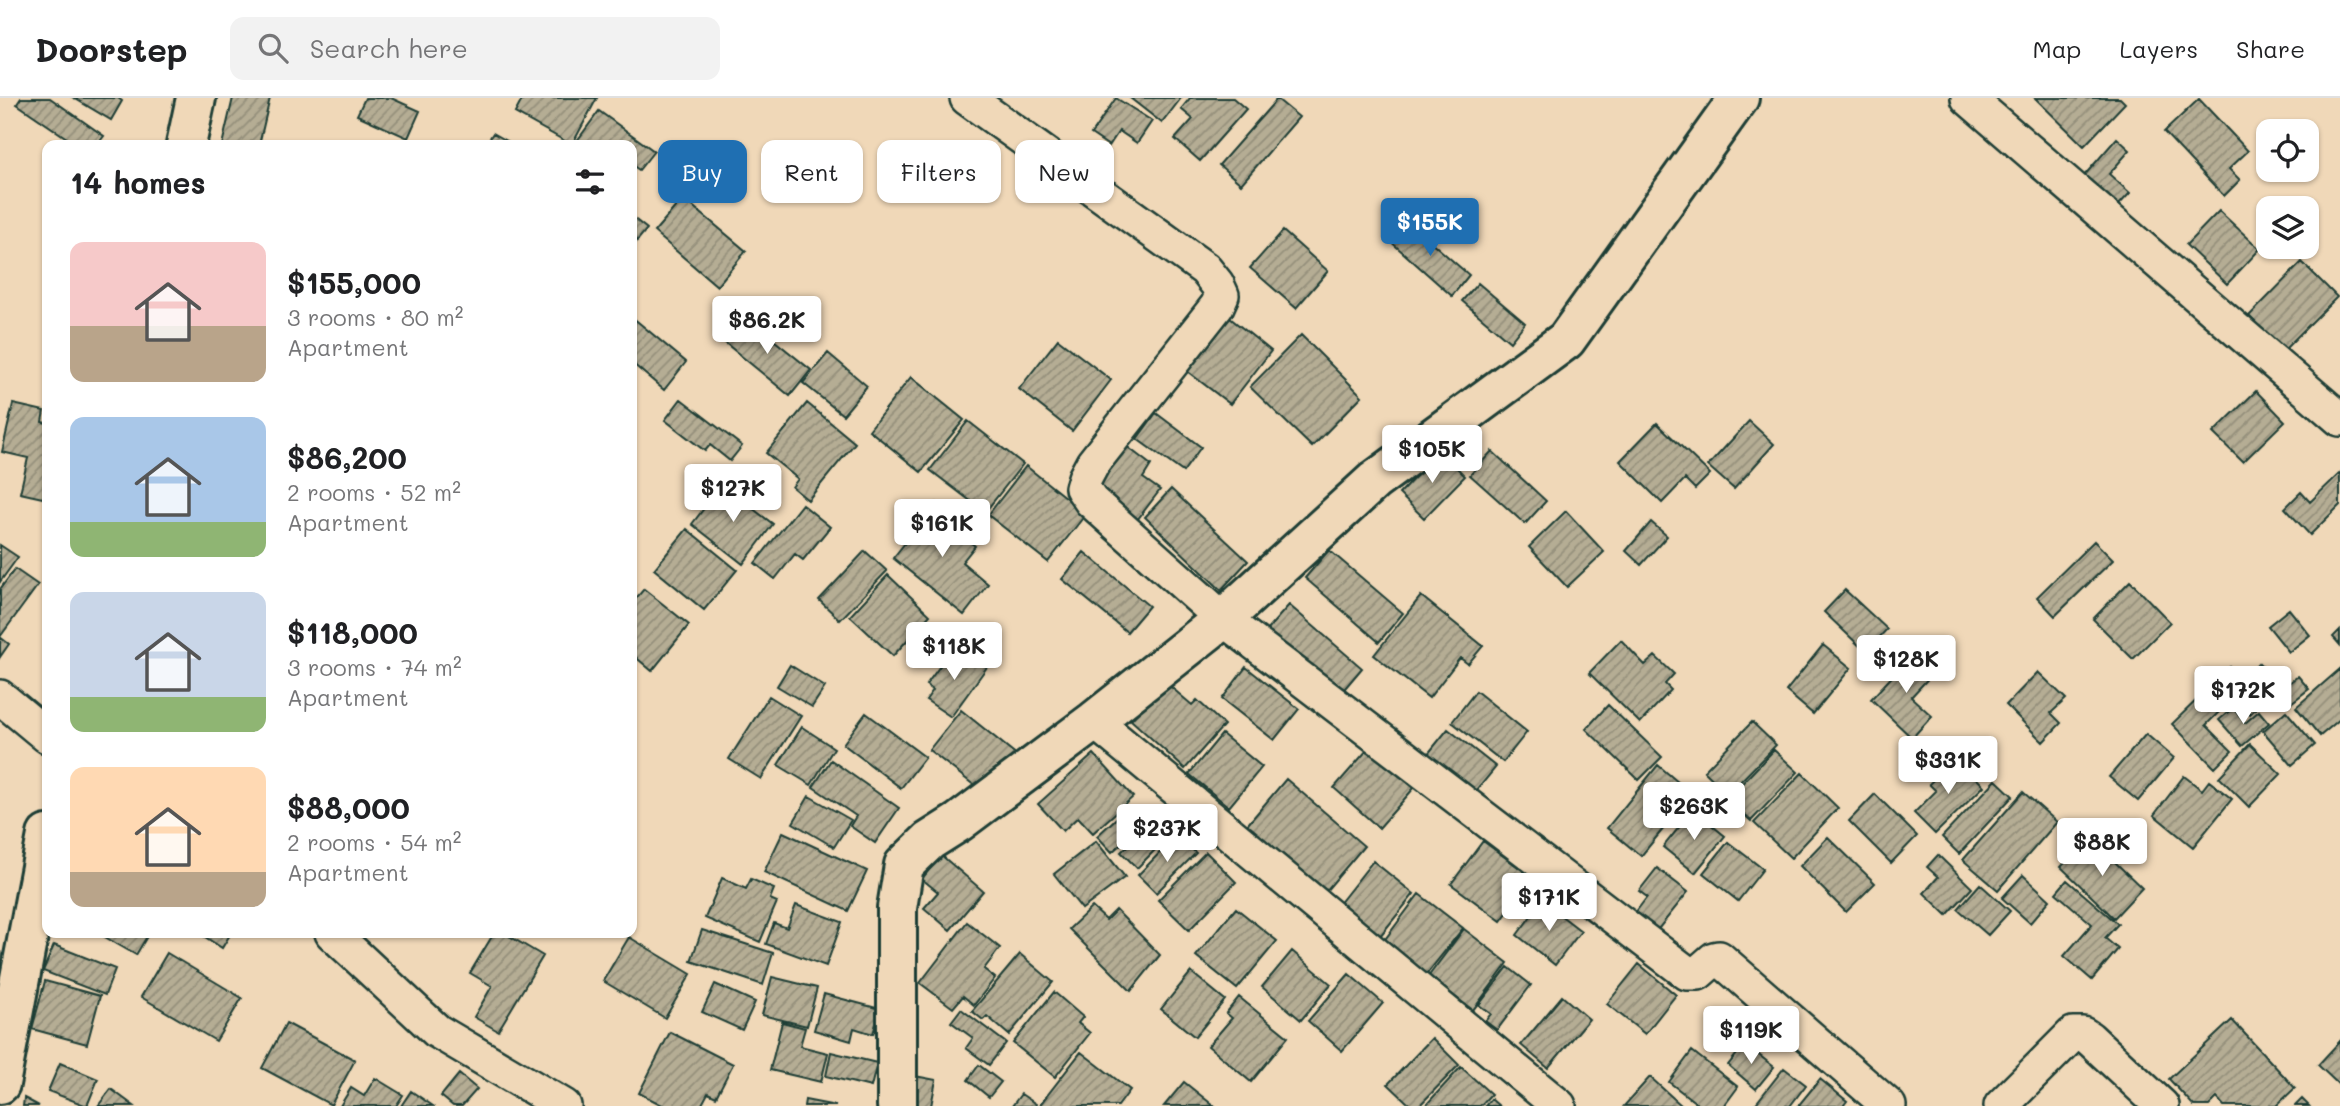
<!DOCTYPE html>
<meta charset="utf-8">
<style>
:root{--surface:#fff;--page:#f2f2f2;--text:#202124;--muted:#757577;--line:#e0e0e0;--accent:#1f6fb2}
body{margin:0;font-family:Mali,sans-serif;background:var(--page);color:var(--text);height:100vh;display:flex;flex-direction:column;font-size:26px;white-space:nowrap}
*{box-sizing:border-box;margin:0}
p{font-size:23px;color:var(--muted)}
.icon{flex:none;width:38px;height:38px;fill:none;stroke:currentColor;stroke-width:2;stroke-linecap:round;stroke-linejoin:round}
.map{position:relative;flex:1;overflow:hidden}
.drawer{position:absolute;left:42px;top:42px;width:595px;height:798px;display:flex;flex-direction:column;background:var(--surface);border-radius:14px;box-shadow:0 2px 5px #0004}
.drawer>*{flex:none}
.banner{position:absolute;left:658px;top:42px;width:665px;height:63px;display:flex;gap:14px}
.controls{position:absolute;left:2256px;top:21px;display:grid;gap:14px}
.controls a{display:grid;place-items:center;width:63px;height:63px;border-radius:14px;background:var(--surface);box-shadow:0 2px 5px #0004;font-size:35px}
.price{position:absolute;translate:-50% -60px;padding:0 16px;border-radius:7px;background:#fff;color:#222;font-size:23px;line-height:46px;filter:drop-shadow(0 2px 4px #0008)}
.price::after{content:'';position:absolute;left:50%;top:42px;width:21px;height:16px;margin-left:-10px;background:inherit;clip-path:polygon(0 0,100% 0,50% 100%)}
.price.current{background:var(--accent);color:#fff}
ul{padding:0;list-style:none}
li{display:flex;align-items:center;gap:21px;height:175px;padding:0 28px}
li span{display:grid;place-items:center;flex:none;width:196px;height:140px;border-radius:14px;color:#555}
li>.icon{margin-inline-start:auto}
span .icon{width:84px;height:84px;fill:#fffc;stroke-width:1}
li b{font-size:30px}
h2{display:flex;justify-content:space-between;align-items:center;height:84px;padding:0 28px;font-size:30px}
.pill{padding:0 24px;border-radius:14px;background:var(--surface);box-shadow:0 2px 5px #0004;font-size:24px;line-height:63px}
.pill.current{background:var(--accent);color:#fff}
header{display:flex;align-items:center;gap:42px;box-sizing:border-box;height:98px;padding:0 35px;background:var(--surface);border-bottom:2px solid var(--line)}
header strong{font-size:33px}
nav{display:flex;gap:38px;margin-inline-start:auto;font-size:24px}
.search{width:490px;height:63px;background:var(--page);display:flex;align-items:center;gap:18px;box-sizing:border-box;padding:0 24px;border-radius:14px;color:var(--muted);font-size:26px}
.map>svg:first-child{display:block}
.building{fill:url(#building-hatch);stroke:#1f3d34;stroke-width:2}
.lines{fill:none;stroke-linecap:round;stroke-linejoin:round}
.minor-casing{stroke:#1f3d34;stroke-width:38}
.tertiary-casing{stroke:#1f3d34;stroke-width:44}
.primary-casing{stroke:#1f3d34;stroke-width:44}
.minor{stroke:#f0d8b8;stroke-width:33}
.tertiary{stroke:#f0d8b8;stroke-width:38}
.primary{stroke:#f0d8b8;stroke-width:38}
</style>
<header>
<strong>Doorstep</strong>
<div class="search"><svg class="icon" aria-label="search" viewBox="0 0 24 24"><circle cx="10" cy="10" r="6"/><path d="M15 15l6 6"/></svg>Search here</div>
<nav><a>Map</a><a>Layers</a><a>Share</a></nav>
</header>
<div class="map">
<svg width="2340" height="1008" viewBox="0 0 2340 1008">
<defs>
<pattern id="building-hatch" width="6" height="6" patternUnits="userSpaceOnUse" patternTransform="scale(1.75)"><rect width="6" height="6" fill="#b5ad94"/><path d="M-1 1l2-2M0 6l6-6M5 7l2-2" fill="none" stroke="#938e7a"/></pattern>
</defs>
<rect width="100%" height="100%" fill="#f0d8b8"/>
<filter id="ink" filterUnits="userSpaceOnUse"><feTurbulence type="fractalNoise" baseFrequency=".0143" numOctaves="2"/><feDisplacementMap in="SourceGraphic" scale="14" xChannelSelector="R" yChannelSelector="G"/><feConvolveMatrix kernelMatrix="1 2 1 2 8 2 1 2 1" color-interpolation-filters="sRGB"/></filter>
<g filter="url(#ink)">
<path class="building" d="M21,0h29l54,38 -7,9h-20l-60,-41z
M74,0h44l4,3 -11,19z
M233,0h37l-11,47h-37z
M365,0h26l29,13 -12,27 -51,-23z
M523,0h74l-25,47 -57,-32z
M1116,0l36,23 -15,22 -18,-12 -10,15 -18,-12z
M1130,0h51l-19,25z
M1190,0h43l13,11 -46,52 -25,-22 18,-20 -12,-10z
M2035,0h85l5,5 -41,43z
M1277,1l22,18 -58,67 -22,-19z
M2199,1l49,52 -19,18 11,11 -16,16 -60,-64z
M599,13l55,40 -15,19 -7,-5v-20h-58z
M493,35l21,12h-29z
M2117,40l13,12 -21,24 21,19 -13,14 -34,-30z
M683,100l63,53 -29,35 -63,-54z
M2219,113l41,38 -33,35 -41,-39z
M632,119l15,12 -15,18z
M1407,123l62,54 -17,21 -62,-55z
M1283,133l45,40 -32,37 -46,-40z
M2302,164l35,35 -54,54 -34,-35z
M1478,185l47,40 -15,19 -48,-41z
M1225,216l46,37 -41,53 -47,-36z
M744,218l67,54 -21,26 -67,-55z
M632,219l54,45 -22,28 -32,-27z
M1301,237l61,61 -50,51 -62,-60z
M1058,241l53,41 -39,51 -53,-42z
M828,255l39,33 -24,29 -40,-32z
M911,279l53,43 -43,52 -52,-42z
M2256,293l29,30 -42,41 -30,-29z
M681,301l61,47 -12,15 -20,-16 -5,6 -40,-31z
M807,305l48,40 -47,57 -16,-13 6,-8 -32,-26z
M13,306l31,7 -2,11 5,1v76l-27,-6 8,-35 -26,-6z
M1156,315l45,34 -18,25 -46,-33z
M968,323l55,43 -38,48 -55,-42z
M1749,323l25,23 -40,45 -26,-23z
M1657,325l53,51 -15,15 -10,-10 -23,24 -42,-42z
M1125,347l26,20 -8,13 17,12 -26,34 -44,-32z
M1440,353l25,25 -41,42 -25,-24z
M1492,353l54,50 -21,23 -55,-49z
M1026,368l60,48 -38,48 -60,-47z
M2340,375v32l-30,30 -25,-27 16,-16 9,10z
M722,387l51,39 -30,40 -51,-40z
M1171,391l77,72 -27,29 -76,-73z
M937,405l27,22 -6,7 17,14 -13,16 26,22 -24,31 -71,-57z
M802,406l28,23 -27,33 -8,-6 -20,25 -20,-16z
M1566,413l38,41 -37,35 -38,-40z
M1651,424l16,14 -26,29 -15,-14z
M687,431l50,41 -33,40 -50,-41z
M2094,443l19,19 -58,56 -18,-19z
M0,447l18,12 -18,25z
M1329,452l74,63 -24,29 -74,-64z
M865,453l22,20 -47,49 -21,-20z
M1084,454l65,54 -22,26 -65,-53z
M15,471l23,16 -38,52 9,7 -9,13v-68z
M888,477l42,40 -37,41 -43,-40z
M2130,483l40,41 -37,37 -40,-40z
M644,491l45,36 -37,46 -20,-17v-51z
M1845,492l42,39 -21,23 -42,-40z
M1421,498l62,50 -15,18 -8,-6 -31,40 -55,-43z
M1289,507l73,63 -22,26 -74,-63z
M2289,511l21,26 -21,17 -21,-26z
M2340,532v15l-7,-8z
M1621,542l24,25 10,-9 19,18 -9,10 6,6 -31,33 -51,-50z
M1823,547l28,23 -38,46 -27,-23z
M951,553l14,10 5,-7 17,13 -36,50 -25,-17 7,-10 -7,-5z
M1916,553l20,19 -25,27 21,19 -20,22 -41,-39z
M2259,565l21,22 -30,29 -12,-12 16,-16 -9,-9z
M790,567l35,22 -13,20 -35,-21z
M1246,569l53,42 -25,31 -52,-41z
M2230,569l18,19 -23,20 -17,-19z
M2340,571v50l-20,17 -24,-29z
M2038,574l28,27 -15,14 10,10 -18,19 -37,-37z
M2298,578l11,13 -22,17 -10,-14z
M1165,584l27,23 5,-5 27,25 -39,44 -54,-49z
M1476,593l51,41 -24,30 -51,-40z
M2206,593l17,17 -17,17 26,26 -17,17 -43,-44z
M769,598l32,20 -40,63 -32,-20z
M1608,607l54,52 -23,23 -53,-51z
M2233,610l12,15 14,-12 10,12 -27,23 -23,-26z
M961,612l57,46 -43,30 -46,-36z
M2286,613l29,34 -23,20 -29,-34z
M866,615l59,44 -24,31 -58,-44z
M1752,624l24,23 -48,49 -24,-23z
M802,629l32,21 -23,37 -33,-20z
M1448,631l48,38 -28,34 -45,-41z
M1222,636l40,33 -33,40 -40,-33z
M2146,636l28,24 -36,43 -29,-24z
M2250,646l31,30 -32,33 -30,-30z
M1368,651l46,39 -35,40 -45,-40z
M1774,652l24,22 -47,49 -24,-22z
M1094,656l39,43 -40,36 -15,-16 -15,14 -25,-27z
M1956,660l28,28 -49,48 -21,-21 22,-22 -7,-7z
M831,662l68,48 -24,35 -25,-17 6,-10 -43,-29z
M1658,667l34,29 -51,62 -34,-28z
M1802,675l36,35 -47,50 -37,-35z
M2184,678l18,14 7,-9 23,18 -39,48 -39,-32z
M1286,681l78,67 -44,52 -78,-67z
M1996,682l17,16 -54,58 -17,-17z
M2023,694l34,30 -59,68 -35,-30z
M1875,696l42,42 -26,27 -42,-42z
M809,698l42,24 -17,27 -41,-24z
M1693,712l32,26 -30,37 -32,-26z
M1124,713l16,16 -28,25 -15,-16z
M1170,715l11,11 -44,44 -16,-16 26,-25 4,5z
M783,734l84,39 -19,40 -84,-39z
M1177,737l19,18 -40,40 -18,-18z
M1828,739l47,46 -29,29 -46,-46z
M2089,739l53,51 -28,30 -53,-51z
M1096,743l29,36 -43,32 -28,-35z
M1483,743l50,37 -32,43 -50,-37z
M1728,744l35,27 -25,32 -35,-28z
M1206,754l30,30 -47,48 -31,-30z
M941,757l42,36 -33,39 -26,-22 14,-16 -16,-13z
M1938,757l34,33 -25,27 -23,-22 14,-16 -11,-10z
M1373,763l41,33 -38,47 -41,-32z
M1657,770l31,24 -37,46 -22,-17 18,-24 -8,-6z
M2023,777l27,25 -20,23 -28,-25z
M722,780l24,11 5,-10 23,10 -4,10 7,3 -17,40 -55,-24z
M2067,782l51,44 -13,14 13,11 -26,31 -28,-24 28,-32 -36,-31z
M1980,786l30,27 -22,24 -30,-26z
M1419,796l44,34 -37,47 -43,-33z
M1542,803l39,30 -26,34 -38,-30z
M796,807l46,17 -16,44 -60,-22 8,-21 13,5z
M1092,809l14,13 10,-10 44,45 -29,36 -62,-62z
M1236,810l41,33 -40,48 -41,-33z
M967,824l33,26 -16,21 11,9 -21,27 -11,-9 -10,12 -33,-25z
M1464,831l44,34 -35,47 -45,-33z
M702,832l71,23 -10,32 -72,-24z
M98,835h51l-13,22z
M199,835h32l-9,15z
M494,835h10l39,23 -45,75 -24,-14 18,-31 -22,-13z
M629,839l62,37 -26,44 -62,-37z
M54,847l61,24 -10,26 -62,-24z
M1292,853l39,33 -30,36 -39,-33z
M167,855l75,45 -26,43 -75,-44z
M1020,856l33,28 -44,53 -22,-19 -4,4 -11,-9z
M1639,866l37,31 -31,39 -38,-30z
M1508,869l23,18 -34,45 -12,-9 6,-7 -12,-9z
M1191,874l34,28 -30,37 -34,-28z
M1349,876l34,29 -41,48 -34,-30z
M772,879l45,11 -10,38 -45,-11z
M45,883l55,15 -13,48 -55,-15z
M715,886l40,18 -13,28 -40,-18z
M1054,894l29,25 -5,6 12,10 -35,44 -42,-34z
M824,896l56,15 -7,25 -19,-6 -3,13 -37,-11z
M1562,898l27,23 -41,49 -27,-23z
M1239,899l49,40 -37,45 -43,-36 24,-28 -6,-5z
M961,911l45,34 -17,22 -23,-17 7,-10 -22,-16z
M2232,922l63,68 -19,18h-52l-7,-8 -8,8h-15l-25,-27z
M782,924l23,6 -5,18 28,7 -7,29 -51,-12z
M286,925l69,37 -24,45 -69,-37z
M670,934l63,32 -17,33 -8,-4 -7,13h-37l-25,-13z
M1432,940l27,27 -40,41h-8l-23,-22z
M2340,943v41l-2,2 -20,-19z
M1745,946l29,23 -18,22 -28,-24z
M1692,953l46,36 -14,19h-24l-31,-24z
M831,954l46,11 -6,24 -45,-11z
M1081,954l49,38 -12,16h-79z
M60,965l38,16 -11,27 -39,-15z
M979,967l22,17 -12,15 -21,-17z
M1461,969l30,27 -11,12h-55z
M1784,970l22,17 -16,21h-36z
M459,976l18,15 -15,17h-9l-12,-10z
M910,977l26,5 -5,26h-27z
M1650,979l32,29h-58z
M375,980l28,17 -7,11h-56l11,-18 13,8z
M1820,981l27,22 -4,5h-45z
M1184,984l30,24h-50z
M111,991l23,17h-36z
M411,993l22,15h-32z
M1021,996l15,10 -1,2h-23z
M24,1000l15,8h-16z
M1491,1001l8,7h-14z
M2302,1001l7,7h-14z
M805,1002l31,6h-32z"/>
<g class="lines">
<defs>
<path id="minor" d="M967,0l238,171 12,15 5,11 -5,11 -124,157 -8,15 -3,10 9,13 132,118 464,354h11l16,-14 5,-1 170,148
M1968,0l372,321
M0,599l47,39
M1094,623l465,385
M332,835l105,98 127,75
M2001,1008l72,-72h10l6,4 73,68"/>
<path id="tertiary" d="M897,1008v-198l7,-43 25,-24 30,-19 135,-101 129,-102 151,-138 192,-141 173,-242"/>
<path id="primary" d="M186,47l10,-47
M0,986l47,-249"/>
</defs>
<use href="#minor" class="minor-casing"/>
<use href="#tertiary" class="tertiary-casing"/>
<use href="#primary" class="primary-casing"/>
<use href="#minor" class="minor"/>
<use href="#tertiary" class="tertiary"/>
<use href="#primary" class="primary"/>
</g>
</g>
</svg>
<div class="controls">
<a><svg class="icon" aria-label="locate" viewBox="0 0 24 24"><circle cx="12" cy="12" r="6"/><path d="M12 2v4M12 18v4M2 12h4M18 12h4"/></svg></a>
<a><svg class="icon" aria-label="layers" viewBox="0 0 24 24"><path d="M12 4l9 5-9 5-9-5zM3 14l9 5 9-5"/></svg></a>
</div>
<b class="price current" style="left:1430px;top:160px">$155K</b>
<b class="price" style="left:767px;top:258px">$86.2K</b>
<b class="price" style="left:1432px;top:387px">$105K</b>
<b class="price" style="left:733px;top:426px">$127K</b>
<b class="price" style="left:942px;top:461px">$161K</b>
<b class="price" style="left:954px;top:584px">$118K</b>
<b class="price" style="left:1906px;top:597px">$128K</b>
<b class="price" style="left:2243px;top:628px">$172K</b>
<b class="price" style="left:1948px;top:698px">$331K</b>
<b class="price" style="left:1694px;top:744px">$263K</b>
<b class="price" style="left:1167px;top:766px">$237K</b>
<b class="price" style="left:2102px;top:780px">$88K</b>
<b class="price" style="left:1549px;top:835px">$171K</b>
<b class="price" style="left:1751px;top:968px">$119K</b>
<div class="banner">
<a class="pill current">Buy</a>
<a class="pill">Rent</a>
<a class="pill">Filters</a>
<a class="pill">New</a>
</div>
<section class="drawer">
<h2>14 homes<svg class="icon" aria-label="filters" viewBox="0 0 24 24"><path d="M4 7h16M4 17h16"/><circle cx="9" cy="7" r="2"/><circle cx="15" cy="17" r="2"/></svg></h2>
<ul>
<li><span style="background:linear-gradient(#f6c9c9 60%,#b9a48a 0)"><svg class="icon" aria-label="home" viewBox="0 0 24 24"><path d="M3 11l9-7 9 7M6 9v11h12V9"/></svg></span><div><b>$155,000</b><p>3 rooms · 80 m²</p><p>Apartment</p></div></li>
<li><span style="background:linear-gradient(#a9c7e8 75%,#8fb573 0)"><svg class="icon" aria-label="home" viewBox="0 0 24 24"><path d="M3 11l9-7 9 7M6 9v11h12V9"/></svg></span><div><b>$86,200</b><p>2 rooms · 52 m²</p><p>Apartment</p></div></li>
<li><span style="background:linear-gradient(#c9d6e8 75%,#8fb573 0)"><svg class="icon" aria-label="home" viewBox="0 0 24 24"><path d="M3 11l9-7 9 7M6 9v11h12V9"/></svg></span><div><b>$118,000</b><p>3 rooms · 74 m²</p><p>Apartment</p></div></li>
<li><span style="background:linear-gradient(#ffd9b3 75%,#b9a48a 0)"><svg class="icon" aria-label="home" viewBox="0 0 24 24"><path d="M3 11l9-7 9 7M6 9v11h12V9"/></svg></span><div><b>$88,000</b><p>2 rooms · 54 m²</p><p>Apartment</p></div></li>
</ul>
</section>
</div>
